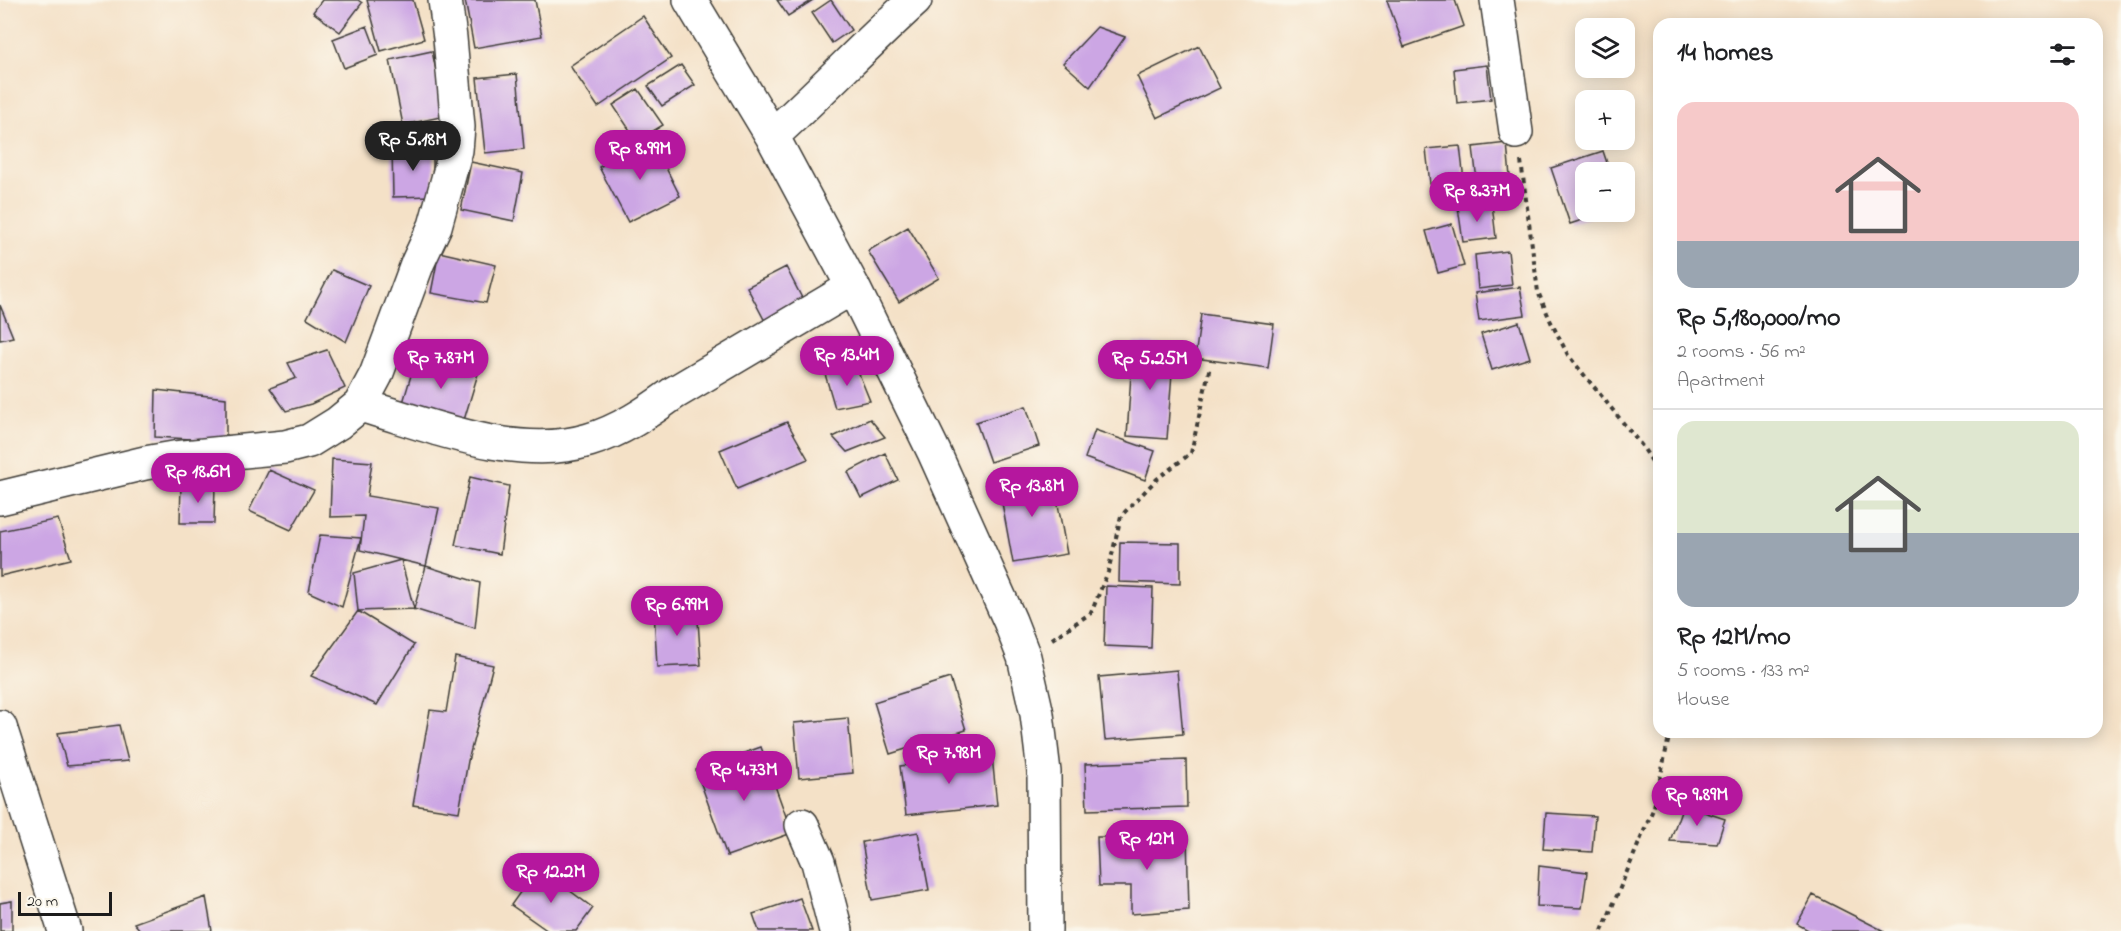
<!DOCTYPE html>
<meta charset="utf-8">
<style>
:root{--surface:#fff;--page:#f2f2f2;--text:#202124;--muted:#757577;--line:#e0e0e0;--accent:#b5179e}
body{margin:0;font-family:"Indie Flower",sans-serif;background:var(--page);color:var(--text);height:100vh;display:flex;flex-direction:column;font-size:22px;white-space:nowrap}
*{box-sizing:border-box;margin:0}
p{font-size:20px;color:var(--muted)}
.icon{flex:none;width:33px;height:33px;fill:none;stroke:currentColor;stroke-width:2;stroke-linecap:round;stroke-linejoin:round}
.map{position:relative;flex:1;overflow:hidden}
.details{position:absolute;left:1653px;top:18px;width:450px;height:720px;display:flex;flex-direction:column;background:var(--surface);border-radius:18px;box-shadow:0 3px 15px #0003}
.details>*{flex:none}
.controls{position:absolute;left:1575px;top:18px;display:grid;gap:12px}
.controls a{display:grid;place-items:center;width:60px;height:60px;border-radius:12px;background:var(--surface);box-shadow:0 3px 15px #0003;font-size:30px}
.scale{position:absolute;left:18px;bottom:15px;width:94px;box-sizing:border-box;padding-left:6px;border:3px solid #1c1c1c;border-top:0;font-size:16px;line-height:21px;white-space:nowrap;color:#1c1c1c;-webkit-text-stroke:4px #fbf7ec;paint-order:stroke}
.price{position:absolute;translate:-50% -51px;padding:0 14px;border-radius:21px;background:var(--accent);color:#fff;font-size:20px;line-height:39px;filter:drop-shadow(0 2px 3px #0008)}
.price::after{content:'';position:absolute;left:50%;top:36px;width:18px;height:14px;margin-left:-9px;background:inherit;clip-path:polygon(0 0,100% 0,50% 100%)}
.price.current{background:#222;color:#fff}
ul{padding:0;list-style:none}
li{display:grid;align-content:center;gap:12px;height:318px;padding:0 24px}
li+li{border-top:2px solid var(--line)}
li span{display:grid;place-items:center;height:186px;border-radius:18px;color:#555}
li>.icon{margin-inline-start:auto}
span .icon{width:108px;height:108px;fill:#fffc;stroke-width:1}
li b{font-size:26px}
h2{display:flex;justify-content:space-between;align-items:center;height:72px;padding:0 24px;font-size:26px}
.map>svg:first-child{display:block}
.building{fill:#cca6e4}
.lines{fill:none;stroke-linecap:round;stroke-linejoin:round}
.minor-casing{stroke:#3c3a36;stroke-width:36}
.path{stroke:#3c3a36;stroke-width:4;stroke-dasharray:4.5 4.5;stroke-linecap:butt}
.minor{stroke:#fff;stroke-width:33}
</style>
<div class="map">
<svg width="2121" height="931" viewBox="0 0 2121 931">
<rect width="100%" height="100%" fill="#fbf7ec"/>
<filter id="ink" filterUnits="userSpaceOnUse"><feTurbulence type="fractalNoise" baseFrequency=".0167" numOctaves="2"/><feDisplacementMap in="SourceGraphic" scale="12" xChannelSelector="R" yChannelSelector="G"/><feConvolveMatrix kernelMatrix="1 2 1 2 8 2 1 2 1" color-interpolation-filters="sRGB"/></filter>
<filter id="wash" filterUnits="userSpaceOnUse"><feTurbulence type="fractalNoise" baseFrequency=".008" numOctaves="4" result="noise"/><feDisplacementMap in="SourceGraphic" scale="24" xChannelSelector="R" yChannelSelector="G"/><feGaussianBlur stdDeviation="1.35" result="paint"/><feColorMatrix in="noise" values="0 0 0 0 0 0 0 0 0 0 0 0 0 0 0 0 0 1.4 0 .05"/><feComposite in="paint" operator="in"/></filter>
<g filter="url(#wash)">
<rect width="100%" height="100%" fill="#f4e1c7"/>
<g id="blocks">
<path class="building" d="M322,0h36l4,3 -22,29 -27,-20z
M367,0h46l11,39 -43,12z
M465,0h70l7,36 -68,12z
M777,0h36l-25,16z
M831,0l20,30 -19,13 -20,-30z
M1387,0h68l9,26 -60,21z
M643,16l28,42 -73,49 -28,-41z
M367,26l11,29 -34,13 -11,-29z
M1097,27l28,10 -35,50 -27,-24z
M1199,46l21,42 -63,30 -20,-42z
M432,51l13,65 -42,9 -13,-65z
M681,65l14,20 -33,21 -14,-20z
M1487,65l4,34 -34,4 -3,-34z
M517,74l7,75 -39,4 -8,-75z
M638,89l25,36 -26,16 -24,-36z
M652,140l28,56 -52,26 -29,-55z
M1507,143l3,34 -33,4 -4,-34z
M1460,146l4,34 -34,4 -4,-35z
M433,147v49l-40,1 -1,-49z
M1603,151l7,21h-24v40h20l-36,12 -19,-56z
M471,162l52,11 -9,48 -53,-11z
M1492,204l4,34 -33,4 -5,-35z
M1452,224l12,42 -26,7 -12,-42z
M908,227l31,51 -40,24 -31,-51z
M1508,251l4,34 -34,4 -3,-34z
M439,252l57,13 -10,38 -55,-10z
M786,267l20,39 -39,19 -20,-38z
M332,270l37,16 -23,56 -39,-24z
M1520,287l5,28 -46,6 -4,-28z
M0,305l13,32 -13,3z
M1201,314l73,10 -6,44 -73,-10z
M1519,322l11,36 -38,12 -11,-36z
M1133,343l41,3 -7,93 -40,-3z
M327,350l18,38 -34,16 -25,7 -16,-23 26,-10 -8,-15z
M417,355l63,12 -19,63 -59,-24z
M855,364l15,37 -35,7 -10,-34z
M156,390l70,8v43l-71,-4z
M1026,406l13,40 -49,16 -14,-40z
M870,419l15,18 -38,15 -14,-15z
M787,422l21,37 -71,30 -17,-39z
M1095,430l60,21 -10,29 -60,-22z
M885,453l13,27 -37,18 -13,-26z
M332,459l40,3 -5,34 72,12 -13,58 -66,-16 4,-34 -34,1z
M269,470l45,20 -23,40 -42,-19z
M1052,472l15,82 -54,9 -15,-82z
M470,477l39,9 -9,68 -45,-9z
M181,484h34l-1,39h-34z
M58,519l13,40 -71,17v-45z
M320,535l41,3 -19,69 -33,-15z
M1120,542l60,1v41l-61,-2z
M401,560l13,49 12,-43 54,17 -5,45 -61,-19 -56,2 -4,-38z
M1106,586l47,2 -2,60 -47,-2z
M697,606l4,59 -44,2 -3,-58z
M358,611l56,34 -37,60 -66,-29z
M455,657l38,8 -25,96 -9,51 -46,-7 17,-95 16,2z
M1177,670l6,64 -78,6 -6,-63z
M950,678l16,52 -76,24 -16,-52z
M848,718l5,55 -54,5 -5,-55z
M119,725l9,36 -61,5 -9,-33z
M761,747l31,86 -65,23 -31,-86z
M992,756l5,49 -91,10 -6,-49z
M1186,760l1,47 -100,3 -2,-46z
M1683,805l42,14 -8,25 -47,-3z
M1546,813l49,3 -3,36 -49,-3z
M918,832l11,58 -57,10 -10,-58z
M1097,837h90l2,73 -58,4v-28h-32z
M1539,866l48,6 -5,36 -45,-2z
M538,867l55,41 -17,23h-28l-37,-26z
M1813,895l71,36h-74l-13,-7z
M206,897l6,34h-71l-7,-8z
M800,898l12,33h-53l-6,-17z
M12,901v30h-12v-28z"/>
</g>
</g>
<g filter="url(#ink)">
<use href="#blocks" fill-opacity="0" stroke="#3c3a36" stroke-width="1.5"/>
<g class="lines">
<defs>
<path id="minor" d="M690,0l82,136 81,151 81,165 76,169 14,36 13,57 7,58 1,159
M1497,0l19,132
M772,136c49,-44 94,-92 143,-136
M360,405c70,20 156,57 229,35 31,-9 59,-28 85,-47l179,-106
M0,498l145,-35 29,-5 111,-11 24,-6 29,-18 22,-18 16,-30 42,-113 17,-36 21,-76 2,-23 -8,-89 -5,-38
M0,727l65,204
M802,825l16,37 18,69"/>
</defs>
<use href="#minor" class="minor-casing"/>
<path class="path" d="M1521,161l17,131 13,30 17,33 74,91 17,26
M1052,639l39,-26 17,-41 13,-56 36,-37 34,-26 19,-87
M1602,931l52,-124 16,-75"/>
<use href="#minor" class="minor"/>
</g>
</g>
</svg>
<div class="controls">
<a><svg class="icon" aria-label="layers" viewBox="0 0 24 24"><path d="M12 4l9 5-9 5-9-5zM3 14l9 5 9-5"/></svg></a>
<a>+</a>
<a>−</a>
</div>
<div class="scale">20 m</div>
<b class="price current" style="left:413px;top:172px">Rp 5.18M</b>
<b class="price" style="left:640px;top:181px">Rp 8.99M</b>
<b class="price" style="left:1477px;top:223px">Rp 8.37M</b>
<b class="price" style="left:847px;top:387px">Rp 13.4M</b>
<b class="price" style="left:441px;top:390px">Rp 7.87M</b>
<b class="price" style="left:1150px;top:391px">Rp 5.25M</b>
<b class="price" style="left:198px;top:504px">Rp 18.6M</b>
<b class="price" style="left:1032px;top:518px">Rp 13.8M</b>
<b class="price" style="left:677px;top:637px">Rp 6.99M</b>
<b class="price" style="left:949px;top:785px">Rp 7.98M</b>
<b class="price" style="left:744px;top:802px">Rp 4.73M</b>
<b class="price" style="left:1697px;top:827px">Rp 9.89M</b>
<b class="price" style="left:1147px;top:871px">Rp 12M</b>
<b class="price" style="left:551px;top:904px">Rp 12.2M</b>
<section class="details">
<h2>14 homes<svg class="icon" aria-label="filters" viewBox="0 0 24 24"><path d="M4 7h16M4 17h16"/><circle cx="9" cy="7" r="2"/><circle cx="15" cy="17" r="2"/></svg></h2>
<ul>
<li><span style="background:linear-gradient(#f6c9c9 75%,#9aa5b1 0)"><svg class="icon" aria-label="home" viewBox="0 0 24 24"><path d="M3 11l9-7 9 7M6 9v11h12V9"/></svg></span><div><b>Rp 5,180,000/mo</b><p>2 rooms · 56 m²</p><p>Apartment</p></div></li>
<li><span style="background:linear-gradient(#dfe7d0 60%,#9aa5b1 0)"><svg class="icon" aria-label="home" viewBox="0 0 24 24"><path d="M3 11l9-7 9 7M6 9v11h12V9"/></svg></span><div><b>Rp 12M/mo</b><p>5 rooms · 133 m²</p><p>House</p></div></li>
</ul>
</section>
</div>
